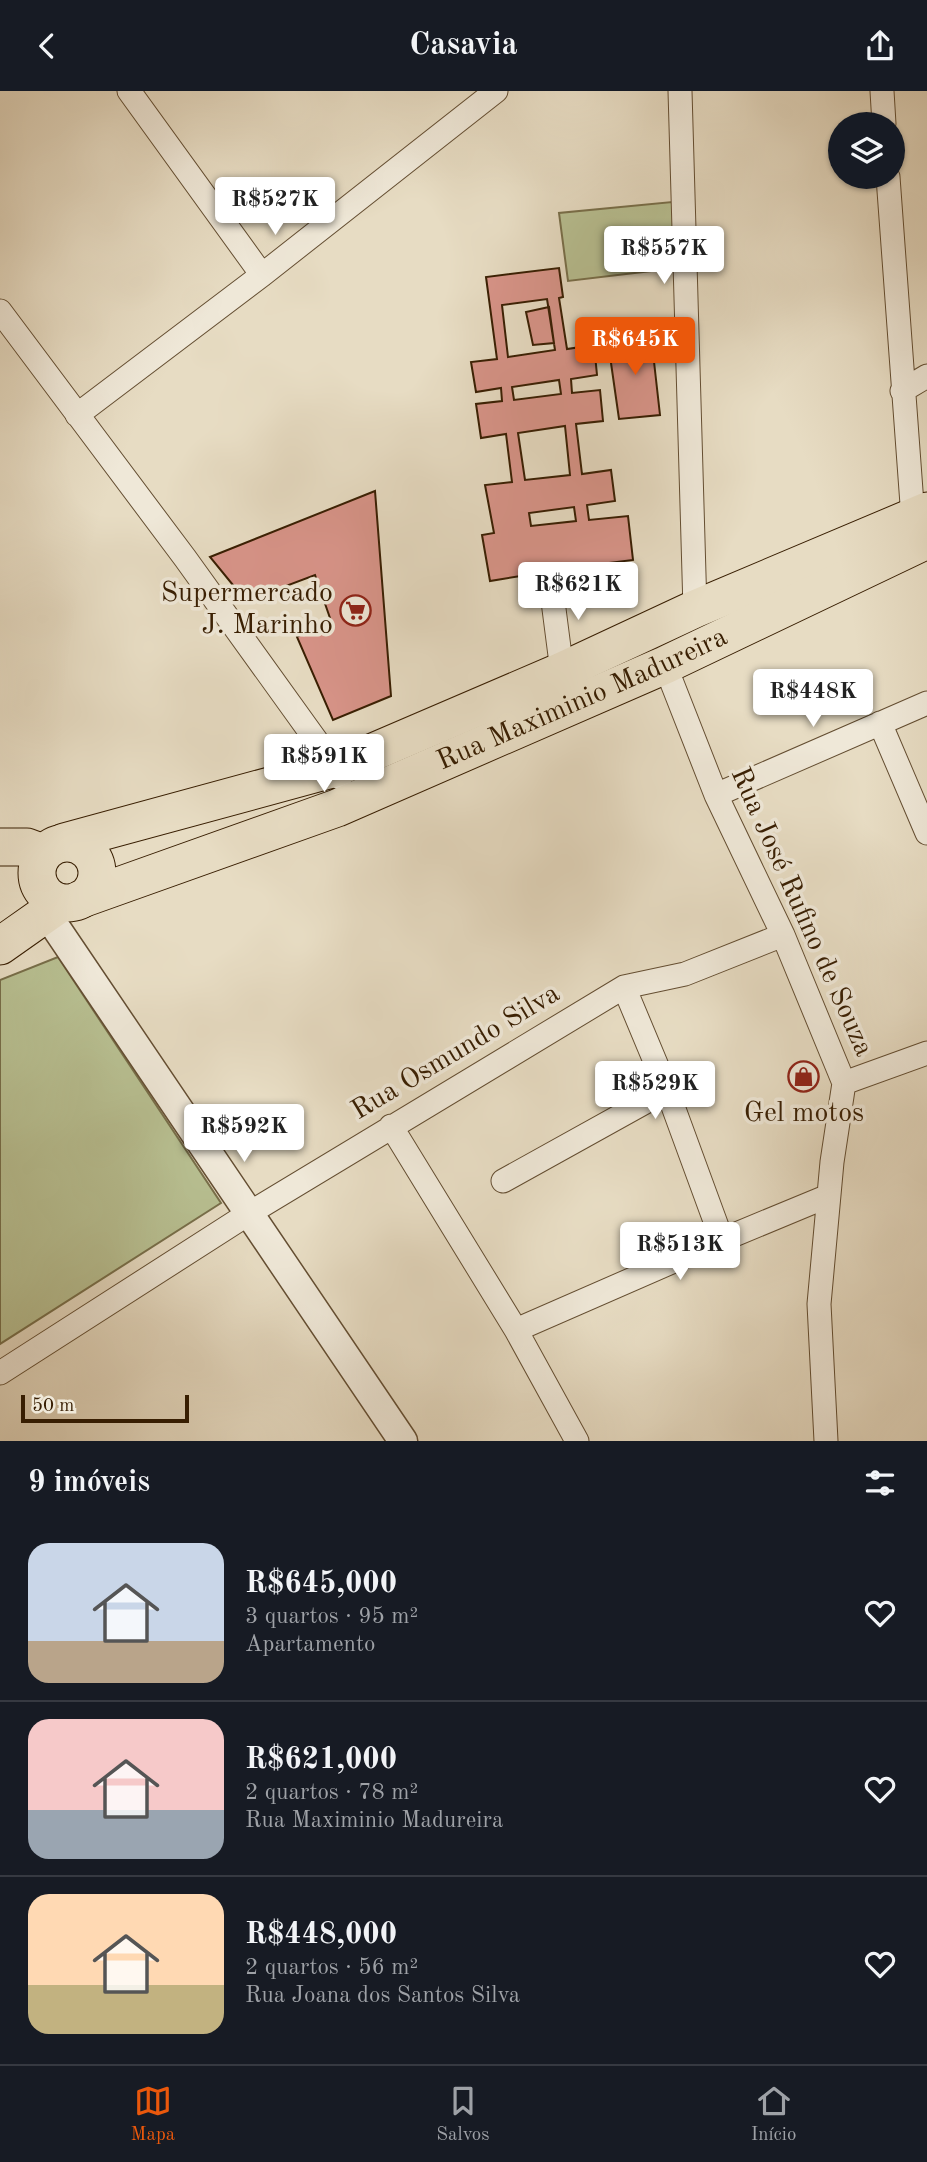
<!DOCTYPE html>
<html lang="pt">
<meta charset="utf-8">
<style>
:root{--surface:#171b24;--page:#242831;--text:#f1f3f6;--muted:#9ea1a6;--line:#363941;--accent:#ea580c}
body{margin:0;font-family:"Old Standard TT",serif;background:var(--page);color:var(--text);height:100vh;display:flex;flex-direction:column;font-size:26px;white-space:nowrap}
*{box-sizing:border-box;margin:0}
p{font-size:23px;color:var(--muted)}
.icon{flex:none;width:38px;height:38px;fill:none;stroke:currentColor;stroke-width:2;stroke-linecap:round;stroke-linejoin:round}
.map{position:relative;height:1350px;overflow:hidden}
.drawer{display:flex;flex-direction:column;background:var(--surface);flex:1}
.drawer>*{flex:none}
.controls{position:absolute;left:828px;top:21px;display:grid;gap:14px}
.controls a{display:grid;place-items:center;width:77px;height:77px;border-radius:50%;background:var(--surface);box-shadow:0 2px 5px #0004;font-size:35px}
.scale{position:absolute;left:21px;bottom:18px;width:168px;box-sizing:border-box;padding-left:7px;border:4px solid #381e02;border-top:0;font-size:19px;line-height:24px;white-space:nowrap;color:#381e02;-webkit-text-stroke:5px #efe8d8;paint-order:stroke}
.price{position:absolute;translate:-50% -60px;padding:0 16px;border-radius:7px;background:#fff;color:#222;font-size:23px;line-height:46px;filter:drop-shadow(0 2px 4px #0008)}
.price::after{content:'';position:absolute;left:50%;top:42px;width:21px;height:16px;margin-left:-10px;background:inherit;clip-path:polygon(0 0,100% 0,50% 100%)}
.price.on{background:var(--accent);color:#fff}
ul{padding:0;list-style:none}
li{display:flex;align-items:center;gap:21px;height:175px;padding:0 28px}
li+li{border-top:2px solid var(--line)}
li span{display:grid;place-items:center;flex:none;width:196px;height:140px;border-radius:21px;color:#555}
li>.icon{margin-inline-start:auto}
span .icon{width:84px;height:84px;fill:#fffc;stroke-width:1}
li b{font-size:30px}
h2{display:flex;justify-content:space-between;align-items:center;height:84px;padding:0 28px;font-size:30px}
header{display:flex;justify-content:space-between;align-items:center;height:91px;padding:0 28px;background:var(--surface);font-size:32px;font-weight:800}
.dock{display:flex;justify-content:space-around;align-items:center;height:98px;border-top:2px solid var(--line);background:var(--surface);font-size:19px;color:var(--muted)}
.dock a{display:grid;justify-items:center;gap:4px}
.dock .on{color:var(--accent)}
.map>svg:first-child{display:block}
.green{fill:#b8c092;stroke:#786f4a;stroke-width:2}
.building{fill:#d89489;stroke:#381e02;stroke-width:2;fill-rule:evenodd}
.lines{fill:none;stroke-linecap:round;stroke-linejoin:round}
.minor-casing{stroke:#644e32;stroke-width:25}
.tertiary-casing{stroke:#644e32;stroke-width:31}
.primary-casing{stroke:#381e02;stroke-width:39}
.minor{stroke:#efe8d8;stroke-width:23}
.tertiary{stroke:#efe8d8;stroke-width:28}
.primary{stroke:#e7dcc3;stroke-width:37}
.labels{text-anchor:middle;dominant-baseline:central;stroke-width:7;stroke-linejoin:round;paint-order:stroke}
.poi-label{font-size:28px;fill:#381e02;stroke:#efe8d8;text-anchor:end}
.street-label{font-size:28px;fill:#381e02;stroke:#efe8d8}
</style>
<header><svg class="icon" aria-label="back" viewBox="0 0 24 24"><path d="M15 5l-7 7 7 7"/></svg>Casavia<svg class="icon" aria-label="share" viewBox="0 0 24 24"><path d="M12 15V3M7 8l5-5 5 5M5 13v7h14v-7"/></svg></header>
<div class="map">
<svg width="927" height="1350" viewBox="0 0 927 1350">
<rect width="100%" height="100%" fill="#e7dcc3"/>
<filter id="stains"><feTurbulence type="fractalNoise" baseFrequency=".00286" numOctaves="4"/><feColorMatrix values="0 0 0 0 .2 0 0 0 0 .09 0 0 0 0 .02 0 0 0 .5 -.17"/></filter>
<radialGradient id="worn" r=".72"><stop offset=".6" stop-color="#630" stop-opacity="0"/><stop offset="1" stop-color="#630" stop-opacity=".3"/></radialGradient>
<path class="green" d="M672,111l4,66 -108,13 -9,-68z
M58,866l163,246 -221,141v-364z"/>
<path class="building" d="M559,177l4,29 -4,1 8,51 27,-4 3,30 -26,4 1,14 28,-3 3,31 -27,3 6,50 29,-4 4,31 -28,4 2,15 39,-4 5,44 -71,9 -3,7 -18,4 -8,-6 -43,7 -8,-46 12,-2 -9,-48 27,-3 -6,-48 -25,4 -5,-34 26,-3 -1,-13 -25,4 -5,-30 26,-3 -11,-82zM547,208l8,51 -47,7 -6,-52zM559,289l2,14 -47,6 -2,-13zM565,335l5,49 -45,5 -7,-47zM574,416l2,14 -45,5 -2,-13z
M549,216l5,36 -21,2 -7,-33z
M651,244l9,80 -41,4 -11,-77z
M375,400l16,205 -58,24 -36,-83 33,-19 -15,-43 -69,26 -36,-44z"/>
<g class="lines">
<defs>
<path id="minor" d="M129,0l133,184
M680,0l15,518
M882,0l2,33
M888,86l25,341 4,10
M0,220l185,247 151,210 4,10
M902,300l25,-15
M77,324l185,-140 234,-184
M550,487l12,93
M665,574l51,130 67,140 61,148 -12,79 -13,142 7,137
M880,632l47,110
M716,704l211,-92
M624,896l43,103 55,150
M844,992l83,-30
M391,1035l125,204 61,111
M503,1090l164,-91
M516,1239l206,-90 106,-44
M0,1282l248,-159 376,-227 61,-13 98,-39"/>
<path id="tertiary" d="M46,822l357,528"/>
<g id="primary">
<path d="M64,751l272,-74 226,-97 133,-62 232,-98"/>
<circle cx="67" cy="782" r="30"/>
<path d="M0,756h27l16,6"/>
<path id="s1" d="M79,809l258,-92 328,-143 262,-125"/>
<path d="M0,855l61,-43"/>
</g>
</defs>
<use href="#minor" class="minor-casing"/>
<use href="#tertiary" class="tertiary-casing"/>
<use href="#primary" class="primary-casing"/>
<use href="#minor" class="minor"/>
<use href="#tertiary" class="tertiary"/>
<use href="#primary" class="primary"/>
</g>
<defs>
<symbol id="supermarket-ring" viewBox="-11 -11 22 22"><circle r="9.5" fill="#efe8d8" stroke="#8f2418" stroke-width="1.5"/><path d="M-6-5.5h2.5l.6 2H6L4.5 2H-2.5L-4.4-4H-6ZM-1.5 3.2a1.3 1.3 0 1 0 .1 0ZM3 3.2a1.3 1.3 0 1 0 .1 0Z" fill="#8f2418"/></symbol>
<symbol id="shop-ring" viewBox="-11 -11 22 22"><circle r="9.5" fill="#efe8d8" stroke="#8f2418" stroke-width="1.5"/><path d="M-5-2.5h2.3a2.7 3.5 0 0 1 5.4 0H5L5.5 6h-11ZM-1.5-2.5h3a1.5 2.3 0 0 0-3 0Z" fill="#8f2418"/></symbol>
</defs>
<g fill-rule="evenodd">
<use href="#supermarket-ring" x="338" y="502" width="35" height="35"/>
<use href="#shop-ring" x="786" y="968" width="35" height="35"/>
</g>
<g class="labels">
<g class="poi-label">
<text x="333" y="503">Supermercado<tspan x="333" dy="32">J. Marinho</tspan></text>
<text x="804" y="1023" text-anchor="middle">Gel motos</text>
</g>
<g class="street-label">
<text stroke="none"><textPath href="#s1" startOffset="542">Rua Maximinio Madureira</textPath></text>
<text transform="translate(801 821) rotate(66)">Rua José Rufino de Souza</text>
<text transform="translate(456 962) rotate(-31)">Rua Osmundo Silva</text>
</g>
</g>
<rect width="100%" height="100%" filter="url(#stains)"/>
<rect width="100%" height="100%" fill="url(#worn)"/>
</svg>
<div class="controls">
<a><svg class="icon" aria-label="layers" viewBox="0 0 24 24"><path d="M12 4l9 5-9 5-9-5zM3 14l9 5 9-5"/></svg></a>
</div>
<div class="scale">50 m</div>
<b class="price" style="left:275px;top:146px">R$527K</b>
<b class="price" style="left:664px;top:195px">R$557K</b>
<b class="price on" style="left:635px;top:286px">R$645K</b>
<b class="price" style="left:578px;top:531px">R$621K</b>
<b class="price" style="left:813px;top:638px">R$448K</b>
<b class="price" style="left:324px;top:703px">R$591K</b>
<b class="price" style="left:655px;top:1030px">R$529K</b>
<b class="price" style="left:244px;top:1073px">R$592K</b>
<b class="price" style="left:680px;top:1191px">R$513K</b>
</div>
<section class="drawer">
<h2>9 imóveis<svg class="icon" aria-label="filters" viewBox="0 0 24 24"><path d="M4 7h16M4 17h16"/><circle cx="9" cy="7" r="2"/><circle cx="15" cy="17" r="2"/></svg></h2>
<ul>
<li><span style="background:linear-gradient(#c9d6e8 70%,#b9a48a 0)"><svg class="icon" aria-label="home" viewBox="0 0 24 24"><path d="M3 11l9-7 9 7M6 9v11h12V9"/></svg></span><div><b>R$645,000</b><p>3 quartos · 95 m²</p><p>Apartamento</p></div><svg class="icon" aria-label="heart" viewBox="0 0 24 24"><path d="M12 20l-8-8c-3-5 5-10 8-4 3-6 11-1 8 4z"/></svg></li>
<li><span style="background:linear-gradient(#f6c9c9 65%,#9aa5b1 0)"><svg class="icon" aria-label="home" viewBox="0 0 24 24"><path d="M3 11l9-7 9 7M6 9v11h12V9"/></svg></span><div><b>R$621,000</b><p>2 quartos · 78 m²</p><p>Rua Maximinio Madureira</p></div><svg class="icon" aria-label="heart" viewBox="0 0 24 24"><path d="M12 20l-8-8c-3-5 5-10 8-4 3-6 11-1 8 4z"/></svg></li>
<li><span style="background:linear-gradient(#ffd9b3 65%,#c2b280 0)"><svg class="icon" aria-label="home" viewBox="0 0 24 24"><path d="M3 11l9-7 9 7M6 9v11h12V9"/></svg></span><div><b>R$448,000</b><p>2 quartos · 56 m²</p><p>Rua Joana dos Santos Silva</p></div><svg class="icon" aria-label="heart" viewBox="0 0 24 24"><path d="M12 20l-8-8c-3-5 5-10 8-4 3-6 11-1 8 4z"/></svg></li>
</ul>
</section>
<nav class="dock">
<a class="on"><svg class="icon" aria-label="map" viewBox="0 0 24 24"><path d="M3 6l6-2 6 2 6-2v14l-6 2-6-2-6 2zM9 4v14M15 6v14"/></svg>Mapa</a>
<a><svg class="icon" aria-label="saved" viewBox="0 0 24 24"><path d="M7 4h10v16l-5-4-5 4z"/></svg>Salvos</a>
<a><svg class="icon" aria-label="home" viewBox="0 0 24 24"><path d="M3 11l9-7 9 7M6 9v11h12V9"/></svg>Início</a>
</nav>
